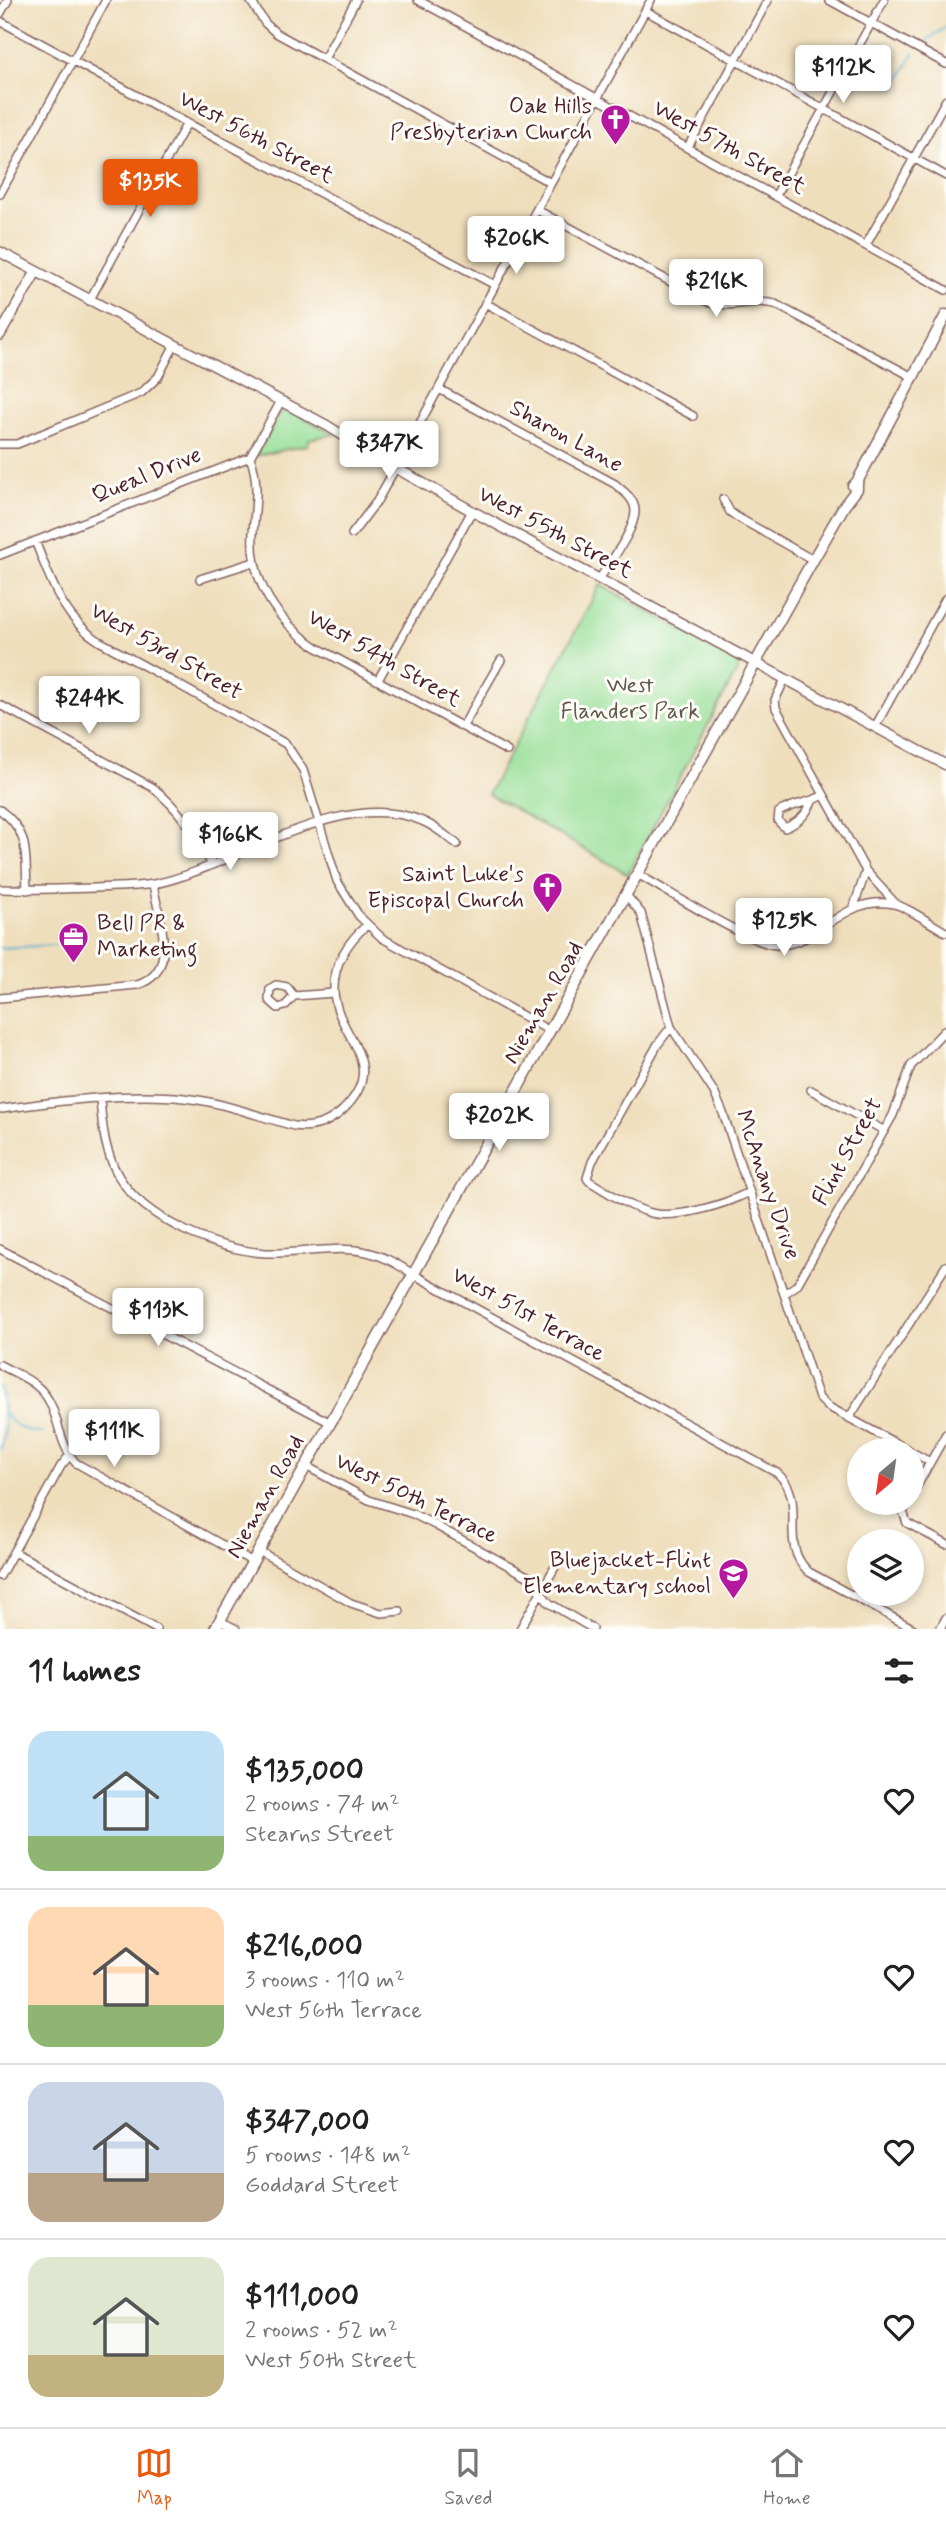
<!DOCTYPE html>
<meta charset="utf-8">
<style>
:root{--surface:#fff;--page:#f2f2f2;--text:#222;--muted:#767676;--line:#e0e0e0;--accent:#ea580c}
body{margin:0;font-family:Mynerve,sans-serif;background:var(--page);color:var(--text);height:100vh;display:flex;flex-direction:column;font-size:26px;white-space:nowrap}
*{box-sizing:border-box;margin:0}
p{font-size:23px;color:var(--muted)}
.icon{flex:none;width:38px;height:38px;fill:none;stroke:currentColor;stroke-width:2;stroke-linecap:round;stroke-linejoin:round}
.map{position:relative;height:1629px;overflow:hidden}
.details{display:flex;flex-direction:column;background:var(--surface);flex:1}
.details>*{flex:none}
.needle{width:46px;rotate:209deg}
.buttons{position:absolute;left:847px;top:1438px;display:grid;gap:14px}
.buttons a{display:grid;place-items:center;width:77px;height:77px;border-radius:50%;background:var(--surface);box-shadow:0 4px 10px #0003;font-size:35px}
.price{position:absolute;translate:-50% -60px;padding:0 16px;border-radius:7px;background:#fff;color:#222;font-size:23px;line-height:46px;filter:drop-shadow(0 2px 4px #0008)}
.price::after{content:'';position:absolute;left:50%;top:42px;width:21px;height:16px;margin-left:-10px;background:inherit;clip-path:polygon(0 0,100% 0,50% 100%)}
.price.selected{background:var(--accent);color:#fff}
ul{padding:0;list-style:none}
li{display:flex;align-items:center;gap:21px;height:175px;padding:0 28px}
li+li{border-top:2px solid var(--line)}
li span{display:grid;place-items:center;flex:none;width:196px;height:140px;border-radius:21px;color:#555}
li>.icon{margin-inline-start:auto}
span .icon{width:84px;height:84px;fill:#fffc;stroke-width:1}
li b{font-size:30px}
h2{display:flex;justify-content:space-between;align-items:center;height:84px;padding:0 28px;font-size:30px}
.menu{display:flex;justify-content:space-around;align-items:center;height:98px;border-top:2px solid var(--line);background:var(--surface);font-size:19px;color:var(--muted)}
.menu a{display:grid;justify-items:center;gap:4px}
.menu .selected{color:var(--accent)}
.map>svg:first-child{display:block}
.green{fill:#98df98;stroke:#717f62;stroke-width:2}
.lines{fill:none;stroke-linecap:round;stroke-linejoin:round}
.stream{stroke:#53afd1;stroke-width:2}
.minor-casing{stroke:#84625e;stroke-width:10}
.tertiary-casing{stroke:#84625e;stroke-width:12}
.secondary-casing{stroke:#84625e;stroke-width:13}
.minor{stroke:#fff;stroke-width:7}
.tertiary{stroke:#fff;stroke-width:9}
.secondary{stroke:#fff;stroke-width:10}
.labels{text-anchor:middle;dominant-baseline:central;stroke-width:6;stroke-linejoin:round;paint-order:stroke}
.poi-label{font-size:23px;fill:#4a1f2b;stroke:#fdfcf7;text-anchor:end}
.street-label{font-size:23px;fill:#4a1f2b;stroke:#fdfcf7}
.park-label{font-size:23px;fill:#61594c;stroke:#fdfcf7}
</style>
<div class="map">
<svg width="946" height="1629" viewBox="0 0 946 1629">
<rect width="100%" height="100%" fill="#fdfcf7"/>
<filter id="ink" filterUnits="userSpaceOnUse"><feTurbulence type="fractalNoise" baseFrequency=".0143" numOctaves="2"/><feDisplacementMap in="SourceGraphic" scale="14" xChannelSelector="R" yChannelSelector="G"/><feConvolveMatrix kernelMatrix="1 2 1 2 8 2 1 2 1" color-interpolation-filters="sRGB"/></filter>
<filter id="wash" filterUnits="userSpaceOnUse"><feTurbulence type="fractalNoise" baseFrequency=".00686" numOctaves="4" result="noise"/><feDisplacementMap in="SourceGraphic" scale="28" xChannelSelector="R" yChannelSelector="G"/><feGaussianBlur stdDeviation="1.57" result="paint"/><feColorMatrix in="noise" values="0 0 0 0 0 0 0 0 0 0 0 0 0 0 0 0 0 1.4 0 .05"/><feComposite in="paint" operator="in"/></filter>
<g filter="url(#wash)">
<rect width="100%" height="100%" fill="#efdebc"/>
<path class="green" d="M287,409l48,25 -26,5 -1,6 -53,11 27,-45z
M600,585l138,75v9l-110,205 -140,-80z"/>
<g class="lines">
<path class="stream" d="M925,42l21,-15
M894,89l20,-36
M0,948l56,-3
M3,1410c7,14 24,24 39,23
M0,1450c9,-18 2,-44 0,-64"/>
</g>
</g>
<g filter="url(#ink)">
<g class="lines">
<defs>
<path id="minor" d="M250,0l15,23 11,10 275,150
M418,0l528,290
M829,0l117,64
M646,11l300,165
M0,14l8,-14
M0,21l187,102 308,162
M324,59l32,-59
M688,147l80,-147
M0,194l106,-194
M776,195l108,-195
M537,210l173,93c25,6 41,-5 65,1l138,73
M866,245l80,-145
M89,301l98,-178
M485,303l208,113
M439,389l176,95c8,7 19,14 20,26 1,19 -25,52 -35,68
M0,444h17l15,-6 109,-45 17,-16 16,-31
M250,457c10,26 5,49 3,76 -3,49 24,88 63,114l191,104
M723,499l7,13 7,5 76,43
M352,534l25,-33 14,-25 260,-476
M35,541c16,39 27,77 64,100l187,103 17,26 34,111 22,35 23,22 168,93
M0,555l250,-98 31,-56
M200,579l54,-17
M785,679l-10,21 1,8 90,163 29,32
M378,680l94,-169
M0,705l152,82c28,22 43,47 60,78
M463,726l38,-66
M875,727l71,-129
M812,802c-6,13 -13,20 -27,26l-7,-7 1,-9c15,-9 31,-9 45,-17
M0,810c31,22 25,46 27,80
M637,874c28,15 113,70 139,71 44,1 66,-51 118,-41 12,2 40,22 52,28
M0,889c32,1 64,0 96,-1 19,-1 39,-1 58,-4 80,-16 186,-98 268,-63 13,5 24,15 35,23
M626,895l15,18 30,114 43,65 9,21 96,285 8,8 83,45
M854,906l12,-35
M276,985l11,2 7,9 -9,10 -7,2 -9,-8 1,-11z
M294,996l40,-3
M0,998l137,-13c44,-13 21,-68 16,-101
M671,1027l-13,17 -66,118 -5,16 2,3c19,11 38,25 59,31 25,9 78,-8 101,-20
M811,1090l72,40
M100,1099c2,27 5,54 19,78 26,43 98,73 147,76 32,1 67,-7 96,-2 23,4 39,16 58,27l357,195c33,28 -1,70 32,99l105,57
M2,1109c56,-8 127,-17 182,-11 39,4 73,18 110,28 19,3 35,-3 49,-16 48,-47 -7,-73 -9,-119 -1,-27 14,-50 33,-66
M0,1249l329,173
M784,1294l13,-9 96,-170 18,-49 35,-37
M0,1365c13,7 29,13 39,23 21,19 17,54 37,75l177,99
M849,1418l97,-152
M912,1452l18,10
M306,1466l63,34 44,14 22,11 94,52 20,26 44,26
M912,1495l34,-61
M907,1503l-4,9 4,11 39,21
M259,1551l92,52 30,10 19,-2
M14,1552l142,77
M0,1576l61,-110 8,-10
M220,1621l16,8
M520,1629l35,-62
M940,1629l6,-11"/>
<path id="tertiary" d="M0,252l326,173 70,43 76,43 474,254
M0,335l36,-63"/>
<path id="secondary" d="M853,486l4,-4 89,-167
M215,1629l598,-1069 31,-54 13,-17v-7"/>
</defs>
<use href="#minor" class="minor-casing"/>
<use href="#tertiary" class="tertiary-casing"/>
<use href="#secondary" class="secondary-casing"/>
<use href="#minor" class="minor"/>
<use href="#tertiary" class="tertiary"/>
<use href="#secondary" class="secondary"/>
</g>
</g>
<defs>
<symbol id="church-pin" viewBox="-11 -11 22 30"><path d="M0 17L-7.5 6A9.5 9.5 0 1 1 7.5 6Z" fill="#b5179e" stroke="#fdfcf7"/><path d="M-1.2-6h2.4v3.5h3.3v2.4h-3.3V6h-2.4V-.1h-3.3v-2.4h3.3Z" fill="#fff"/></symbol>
<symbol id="office-pin" viewBox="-11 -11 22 30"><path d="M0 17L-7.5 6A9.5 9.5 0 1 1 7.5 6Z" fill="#b5179e" stroke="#fdfcf7"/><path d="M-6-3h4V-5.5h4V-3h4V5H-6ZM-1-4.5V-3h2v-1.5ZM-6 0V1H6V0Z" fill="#fff"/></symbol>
<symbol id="school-pin" viewBox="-11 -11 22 30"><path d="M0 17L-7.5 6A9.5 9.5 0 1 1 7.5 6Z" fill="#b5179e" stroke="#fdfcf7"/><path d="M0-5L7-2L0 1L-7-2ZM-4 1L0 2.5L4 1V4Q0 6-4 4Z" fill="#fff"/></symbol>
</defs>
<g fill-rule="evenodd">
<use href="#church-pin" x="598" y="102" width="35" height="47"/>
<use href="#church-pin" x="530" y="870" width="35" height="47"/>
<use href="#office-pin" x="56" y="920" width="35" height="47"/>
<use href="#school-pin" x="716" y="1556" width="35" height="47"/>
</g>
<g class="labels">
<g class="poi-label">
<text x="592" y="107">Oak Hills<tspan x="592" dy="26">Presbyterian Church</tspan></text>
<text x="524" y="875">Saint Luke's<tspan x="524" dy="26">Episcopal Church</tspan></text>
<text x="97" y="924" text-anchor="start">Bell PR &amp;<tspan x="97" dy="26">Marketing</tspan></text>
<text x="711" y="1561">Bluejacket-Flint<tspan x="711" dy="26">Elementary school</tspan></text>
</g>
<g class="street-label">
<text transform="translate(256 138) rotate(28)">West 56th Street</text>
<text transform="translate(729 148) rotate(29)">West 57th Street</text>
<text transform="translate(566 437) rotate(29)">Sharon Lane</text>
<text transform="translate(147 476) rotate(-22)">Queal Drive</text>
<text transform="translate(555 533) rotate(28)">West 55th Street</text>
<text transform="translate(166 652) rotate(30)">West 53rd Street</text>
<text transform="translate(384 659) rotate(30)">West 54th Street</text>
<text transform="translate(544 1003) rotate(-60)">Nieman Road</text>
<text transform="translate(848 1152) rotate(-61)">Flint Street</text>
<text transform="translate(767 1185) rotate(71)">McAnany Drive</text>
<text transform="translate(528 1315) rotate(29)">West 51st Terrace</text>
<text transform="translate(266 1497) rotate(-61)">Nieman Road</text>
<text transform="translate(416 1499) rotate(26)">West 50th Terrace</text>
</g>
<g class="park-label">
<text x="630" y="686">West<tspan x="630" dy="26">Flanders Park</tspan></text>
</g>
</g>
</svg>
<div class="buttons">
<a><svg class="needle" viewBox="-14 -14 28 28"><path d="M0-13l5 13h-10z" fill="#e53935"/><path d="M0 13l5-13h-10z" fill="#767676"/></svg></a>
<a><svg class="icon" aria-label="layers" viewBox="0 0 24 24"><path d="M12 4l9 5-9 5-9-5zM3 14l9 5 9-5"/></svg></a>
</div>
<b class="price" style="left:843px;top:105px">$112K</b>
<b class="price selected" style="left:150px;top:219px">$135K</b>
<b class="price" style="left:516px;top:276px">$206K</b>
<b class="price" style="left:716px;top:319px">$216K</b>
<b class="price" style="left:389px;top:481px">$347K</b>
<b class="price" style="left:89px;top:736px">$244K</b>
<b class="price" style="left:230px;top:872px">$166K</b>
<b class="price" style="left:784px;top:958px">$125K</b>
<b class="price" style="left:499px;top:1153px">$202K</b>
<b class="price" style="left:158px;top:1348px">$113K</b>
<b class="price" style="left:114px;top:1469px">$111K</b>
</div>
<section class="details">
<h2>11 homes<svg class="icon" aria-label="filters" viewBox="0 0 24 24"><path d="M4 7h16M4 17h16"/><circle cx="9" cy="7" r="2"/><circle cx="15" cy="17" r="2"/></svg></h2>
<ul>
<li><span style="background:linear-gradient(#bfe0f5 75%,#8fb573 0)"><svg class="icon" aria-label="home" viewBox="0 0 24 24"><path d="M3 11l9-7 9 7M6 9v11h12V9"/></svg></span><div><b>$135,000</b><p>2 rooms · 74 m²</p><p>Stearns Street</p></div><svg class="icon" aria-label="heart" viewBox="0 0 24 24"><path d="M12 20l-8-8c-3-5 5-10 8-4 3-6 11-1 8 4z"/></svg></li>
<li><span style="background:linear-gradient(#ffd9b3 70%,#8fb573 0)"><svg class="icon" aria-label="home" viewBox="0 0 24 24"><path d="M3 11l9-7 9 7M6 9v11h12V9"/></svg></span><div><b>$216,000</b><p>3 rooms · 110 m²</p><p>West 56th Terrace</p></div><svg class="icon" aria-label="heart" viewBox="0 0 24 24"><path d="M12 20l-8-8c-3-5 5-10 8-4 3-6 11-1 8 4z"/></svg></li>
<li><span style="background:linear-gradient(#c9d6e8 65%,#b9a48a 0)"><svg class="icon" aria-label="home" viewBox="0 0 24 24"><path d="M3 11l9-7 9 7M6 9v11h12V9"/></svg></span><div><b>$347,000</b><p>5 rooms · 148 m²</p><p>Goddard Street</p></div><svg class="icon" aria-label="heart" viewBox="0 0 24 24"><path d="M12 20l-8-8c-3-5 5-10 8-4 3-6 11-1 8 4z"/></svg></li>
<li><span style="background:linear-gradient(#dfe7d0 70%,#c2b280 0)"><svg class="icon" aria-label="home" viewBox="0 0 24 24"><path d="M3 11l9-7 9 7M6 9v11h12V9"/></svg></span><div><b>$111,000</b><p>2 rooms · 52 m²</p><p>West 50th Street</p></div><svg class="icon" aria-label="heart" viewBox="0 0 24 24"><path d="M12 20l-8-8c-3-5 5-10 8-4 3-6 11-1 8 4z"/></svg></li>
</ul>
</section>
<nav class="menu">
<a class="selected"><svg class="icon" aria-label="map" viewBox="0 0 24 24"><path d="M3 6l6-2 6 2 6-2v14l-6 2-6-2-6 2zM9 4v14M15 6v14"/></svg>Map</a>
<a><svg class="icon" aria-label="saved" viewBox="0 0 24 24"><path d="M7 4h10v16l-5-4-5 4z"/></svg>Saved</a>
<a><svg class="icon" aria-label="home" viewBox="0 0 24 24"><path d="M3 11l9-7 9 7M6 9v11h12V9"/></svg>Home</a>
</nav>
